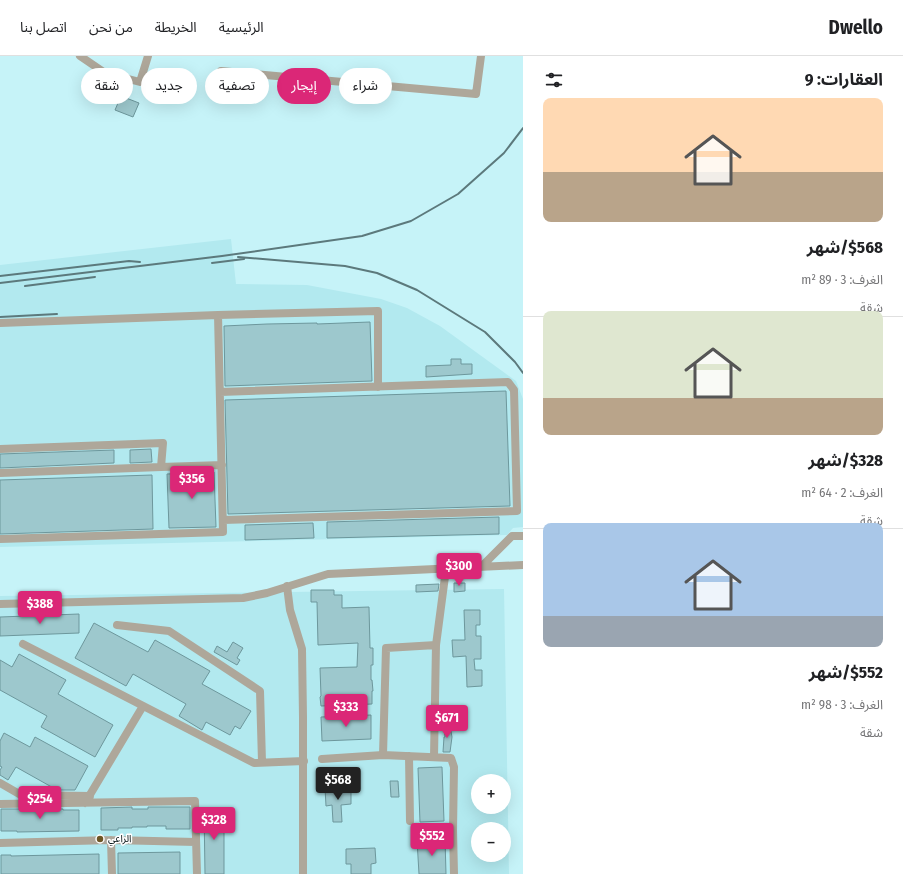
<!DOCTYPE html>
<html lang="ar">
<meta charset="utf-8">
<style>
:root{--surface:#fff;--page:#f2f2f2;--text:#202124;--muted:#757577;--line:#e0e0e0;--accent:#db2777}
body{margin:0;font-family:"Fira Sans Condensed","Noto Sans Arabic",sans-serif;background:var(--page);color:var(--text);direction:rtl;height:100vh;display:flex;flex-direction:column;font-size:15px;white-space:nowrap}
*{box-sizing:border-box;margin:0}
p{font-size:13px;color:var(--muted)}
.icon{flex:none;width:22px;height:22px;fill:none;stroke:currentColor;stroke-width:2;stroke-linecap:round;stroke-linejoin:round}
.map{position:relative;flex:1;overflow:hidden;direction:ltr}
.drawer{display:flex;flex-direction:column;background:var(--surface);width:380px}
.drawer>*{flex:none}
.top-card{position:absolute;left:12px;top:12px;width:380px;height:36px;direction:rtl;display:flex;gap:8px}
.fabs{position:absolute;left:471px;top:718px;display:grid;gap:8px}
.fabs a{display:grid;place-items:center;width:40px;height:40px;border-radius:50%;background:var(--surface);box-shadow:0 4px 16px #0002;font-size:20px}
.price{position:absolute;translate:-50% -34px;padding:0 9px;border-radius:4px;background:var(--accent);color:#fff;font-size:13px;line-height:26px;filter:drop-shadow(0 1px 2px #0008)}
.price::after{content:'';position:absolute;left:50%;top:24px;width:12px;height:9px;margin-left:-6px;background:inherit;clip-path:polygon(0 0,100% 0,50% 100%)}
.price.selected{background:#222;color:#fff}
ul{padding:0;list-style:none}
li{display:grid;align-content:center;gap:8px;height:212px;padding:0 20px}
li+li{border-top:1px solid var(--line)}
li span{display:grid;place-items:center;height:124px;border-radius:8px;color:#555}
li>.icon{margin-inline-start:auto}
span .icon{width:72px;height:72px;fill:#fffc;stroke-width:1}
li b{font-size:17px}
h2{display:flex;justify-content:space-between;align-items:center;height:48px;padding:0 20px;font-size:17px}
.chip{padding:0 14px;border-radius:18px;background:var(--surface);box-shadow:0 4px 16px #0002;font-size:14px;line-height:36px}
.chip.selected{background:var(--accent);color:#fff}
header{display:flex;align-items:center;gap:24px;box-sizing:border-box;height:56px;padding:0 20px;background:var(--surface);border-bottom:1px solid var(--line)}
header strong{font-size:19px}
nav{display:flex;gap:22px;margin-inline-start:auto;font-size:14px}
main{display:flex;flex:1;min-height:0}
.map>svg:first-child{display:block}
.built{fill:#b2e9ef;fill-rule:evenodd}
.building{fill:#9dc8cd;stroke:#6d979c}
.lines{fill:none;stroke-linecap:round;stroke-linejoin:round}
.minor{stroke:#aea79a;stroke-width:8}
.rail{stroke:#5c797c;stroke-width:2}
.poi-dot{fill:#6c5625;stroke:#fff;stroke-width:1.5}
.labels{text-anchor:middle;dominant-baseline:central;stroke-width:3;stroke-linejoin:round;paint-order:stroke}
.poi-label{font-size:10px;fill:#010f11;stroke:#fff;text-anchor:start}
</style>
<header>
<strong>Dwello</strong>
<nav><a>الرئيسية</a><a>الخريطة</a><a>من نحن</a><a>اتصل بنا</a></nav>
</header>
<main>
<section class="drawer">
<h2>العقارات: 9<svg class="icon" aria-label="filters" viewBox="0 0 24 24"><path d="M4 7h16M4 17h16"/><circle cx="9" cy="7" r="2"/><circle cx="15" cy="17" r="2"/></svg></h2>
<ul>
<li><span style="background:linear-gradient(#ffd9b3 60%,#b9a48a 0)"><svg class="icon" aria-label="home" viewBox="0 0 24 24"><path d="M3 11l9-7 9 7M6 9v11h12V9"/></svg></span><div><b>$568/شهر</b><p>الغرف: 3 · 89 m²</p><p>شقة</p></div></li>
<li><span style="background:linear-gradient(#dfe7d0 70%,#b9a48a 0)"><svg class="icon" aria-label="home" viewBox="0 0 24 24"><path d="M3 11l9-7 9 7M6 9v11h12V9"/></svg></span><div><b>$328/شهر</b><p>الغرف: 2 · 64 m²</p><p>شقة</p></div></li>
<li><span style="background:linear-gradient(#a9c7e8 75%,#9aa5b1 0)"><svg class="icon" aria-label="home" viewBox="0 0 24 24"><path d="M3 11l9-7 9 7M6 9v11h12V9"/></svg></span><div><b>$552/شهر</b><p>الغرف: 3 · 98 m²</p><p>شقة</p></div></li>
</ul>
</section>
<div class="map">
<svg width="523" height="818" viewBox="0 0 523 818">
<rect width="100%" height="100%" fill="#c6f3f8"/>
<path class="built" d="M231,183l5,45 71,1 74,14 26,9 33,18 76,55 7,18v128l-10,1 -6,7 -507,12v-282z
M504,533l5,285h-509v-278zM478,725h26v26h-26zM478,773h26v26h-26z"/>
<path class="building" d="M121,40l18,7 -6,14 -18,-7z
M370,266l2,59 -147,5 -1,-60 43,-2 50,-1v1z
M451,303h10v5h11v10l-46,3v-11l25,-1z
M506,335l4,115 -282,8 -3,-114z
M151,393l1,13 -22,1v-13z
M114,394v13l-114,5v-14z
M214,416l2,55 -47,1 -2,-54z
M152,419l1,54 -153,5v-54z
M499,461v17l-172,4v-16z
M313,467l1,15 -69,2v-15z
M454,527h11v8l-11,1z
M439,528l-1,7 -22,1v-7z
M311,534h23v5h8v13l27,-1 1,41h3v17h-2v15h1l1,11h-1v13l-51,2 -1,-9 1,-1 -1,-28 37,-1 1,-24 -40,2 -1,-43h-6z
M464,554h16v15h-4v11h5v23h-7l1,11h7v16l-15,1 -1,-31 -13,1 -1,-17h13z
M79,558v19l-79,3v-19z
M94,567l54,29 7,-12 55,31 -8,13 49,27 -11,18 -5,-3 -5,9 -24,-13 -4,8 -23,-14 7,-12 -53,-30 -7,12 -51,-28z
M233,586l10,6 -6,10 3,2 -3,5 -23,-13 3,-6 10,6z
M19,598l47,26 -8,14 55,31 -18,32 -54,-30 6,-11 -47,-26v-30l12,7z
M371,659v24l-49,2 -1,-24z
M444,670h6l2,11 -2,15h-7l1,-15h1z
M4,677l26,14 5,-10 53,29 -13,24h-18l-41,-23 -8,13 -8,-5v-5l2,-3 -2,-1v-25z
M442,711l2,54 -24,1 -2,-54z
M390,725h8l1,16h-8z
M351,731v17l-10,1 1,17h-9l-1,-17 -6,1 -1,-18z
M132,751v2h16v-2h42v22h-24v-3h-19v1h-15v1h-14v2h-17v-22z
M204,752h20v66h-19z
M1,753h27v1h24v-1h11v1h16v21l-62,1v-1h-16z
M445,783l1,35h-27l-2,-34z
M375,792l1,15 -5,1v10h-20v-10h-5v-15z
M180,796v22h-62v-21z
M99,798v20h-98v-19h10v1z"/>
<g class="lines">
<path class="minor" d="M80,0l25,17 35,9 8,-26
M221,15l255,23 5,-38
M0,267l218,-8 160,-4v76
M220,336l288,-10 6,8 3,121 -294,9
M0,393l163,-6 -2,24 -161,6
M161,411l61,-2
M0,483l223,-7 -5,-217
M481,511l31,-31h11
M287,530l3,24 12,39 1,68v157
M0,548l243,-6 24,-5 61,-19 195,-9
M117,569l52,6 91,60 2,71
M23,588l231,119 50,-2
M383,699l68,3 3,9 -1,63 1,44
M409,700l1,65
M434,701l2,-112
M322,703l61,-4 3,-107 50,-3 10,-76
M0,727l21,12 69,1
M85,747l58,-97
M0,748l195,-3 2,73
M111,784l1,34
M0,787l111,-3 85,2"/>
<path class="rail" d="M238,201l107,9 32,7 40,17 68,42 30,30 8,11
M212,207l32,-4
M0,220l129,-15 11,1
M0,227l222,-27 140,-20 49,-15 47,-27 46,-41 19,-25
M25,230l70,-9
M0,261l57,-3"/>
</g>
<circle class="poi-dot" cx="100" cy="783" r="4"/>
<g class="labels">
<g class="poi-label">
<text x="108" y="783">الراعي</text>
</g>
</g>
</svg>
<div class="fabs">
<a>+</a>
<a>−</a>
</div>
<b class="price" style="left:192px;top:444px">$356</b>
<b class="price" style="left:459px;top:531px">$300</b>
<b class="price" style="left:40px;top:569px">$388</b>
<b class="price" style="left:346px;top:672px">$333</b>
<b class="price" style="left:447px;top:683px">$671</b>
<b class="price selected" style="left:338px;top:745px">$568</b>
<b class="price" style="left:40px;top:764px">$254</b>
<b class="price" style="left:214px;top:785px">$328</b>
<b class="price" style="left:432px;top:801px">$552</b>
<div class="top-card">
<a class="chip">شراء</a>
<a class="chip selected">إيجار</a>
<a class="chip">تصفية</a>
<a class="chip">جديد</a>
<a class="chip">شقة</a>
</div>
</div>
</main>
